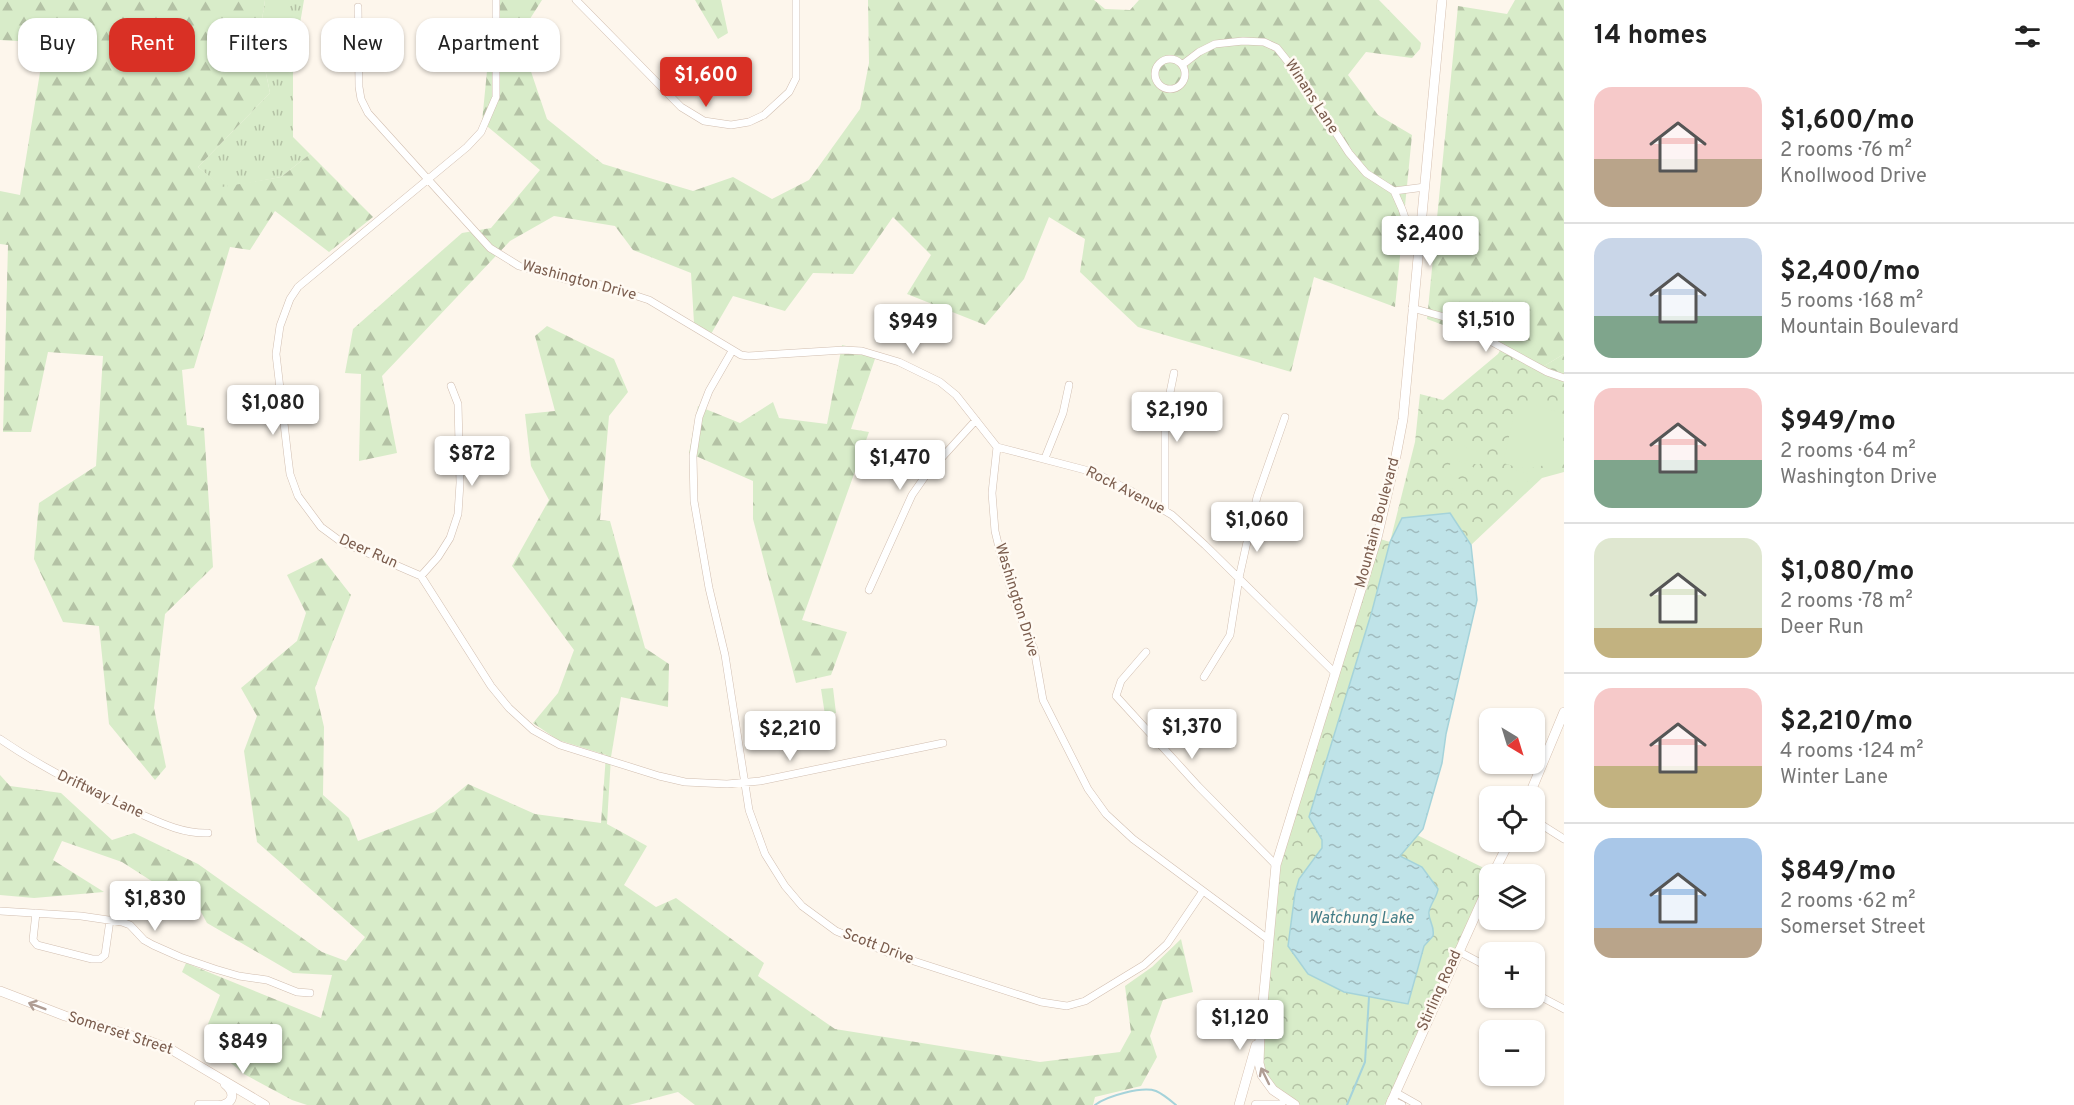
<!DOCTYPE html>
<meta charset="utf-8">
<style>
:root{--surface:#fff;--page:#f2f2f2;--text:#222;--muted:#767676;--line:#e0e0e0;--accent:#d93025}
body{margin:0;font-family:Overpass,sans-serif;background:var(--page);color:var(--text);height:100vh;display:flex;flex-direction:column;font-size:22px;white-space:nowrap}
*{box-sizing:border-box;margin:0}
p{font-size:20px;color:var(--muted)}
.icon{flex:none;width:33px;height:33px;fill:none;stroke:currentColor;stroke-width:2;stroke-linecap:round;stroke-linejoin:round}
.map{position:relative;flex:1;overflow:hidden}
.details{display:flex;flex-direction:column;background:var(--surface);width:510px}
.details>*{flex:none}
.guide{position:absolute;left:18px;top:18px;width:570px;height:54px;display:flex;gap:12px}
.needle{width:39px;rotate:142deg}
.fabs{position:absolute;left:1479px;top:708px;display:grid;gap:12px}
.fabs a{display:grid;place-items:center;width:66px;height:66px;border-radius:12px;background:var(--surface);box-shadow:0 2px 4px #0004;font-size:30px}
.price{position:absolute;translate:-50% -51px;padding:0 14px;border-radius:6px;background:#fff;color:#222;font-size:20px;line-height:39px;filter:drop-shadow(0 2px 3px #0008)}
.price::after{content:'';position:absolute;left:50%;top:36px;width:18px;height:14px;margin-left:-9px;background:inherit;clip-path:polygon(0 0,100% 0,50% 100%)}
.price.current{background:var(--accent);color:#fff}
ul{padding:0;list-style:none}
li{display:flex;align-items:center;gap:18px;height:150px;padding:0 30px}
li+li{border-top:2px solid var(--line)}
li span{display:grid;place-items:center;flex:none;width:168px;height:120px;border-radius:18px;color:#555}
li>.icon{margin-inline-start:auto}
span .icon{width:72px;height:72px;fill:#fffc;stroke-width:1}
li b{font-size:26px}
h2{display:flex;justify-content:space-between;align-items:center;height:72px;padding:0 30px;font-size:26px}
.tag{padding:0 21px;border-radius:18px;background:var(--surface);box-shadow:0 2px 4px #0004;font-size:21px;line-height:54px}
.tag.current{background:var(--accent);color:#fff}
main{display:flex;flex:1;min-height:0}
.map>svg:first-child{display:block}
.grass{fill:url(#grass-tufts)}
.forest{fill:url(#forest-firs)}
.park{fill:url(#park-crowns)}
.garden{fill:#d8ecc9}
.water{fill:url(#water-ripples);stroke:#a5d3da;stroke-width:1.5}
.lines{fill:none;stroke-linecap:round;stroke-linejoin:round}
.stream{stroke:#a5d3da;stroke-width:2}
.street-casing{stroke:#d1beb0;stroke-width:8}
.secondary-casing{stroke:#d6c0b0;stroke-width:10}
.street{stroke:#fff;stroke-width:7}
.secondary{stroke:#fff;stroke-width:9}
.oneway{stroke:#af9d94}
.labels{text-anchor:middle;dominant-baseline:central;stroke-width:5;stroke-linejoin:round;paint-order:stroke}
.street-label{font-size:15px;fill:#7a5c4d;stroke:#fffaf3}
.water-label{font-size:16px;font-style:italic;fill:#437c86;stroke:#fffaf3}
</style>
<main>
<div class="map">
<svg width="1564" height="1105" viewBox="0 0 1564 1105">
<defs>
<pattern id="grass-tufts" width="24" height="20" patternUnits="userSpaceOnUse" patternTransform="scale(1.5)"><rect width="24" height="20" fill="#d8ecc9"/><path d="M3 7l-1-3M5 7V3M7 7l1-3M15 17l-1-3M17 17v-4M19 17l1-3" fill="none" stroke="#b4c2a5"/></pattern>
<pattern id="forest-firs" width="22" height="20" patternUnits="userSpaceOnUse" patternTransform="scale(1.5)"><rect width="22" height="20" fill="#d8ecc9"/><path d="M5 1l3.5 6h-7zM16 11l3.5 6h-7z" fill="#b4c2a5"/></pattern>
<pattern id="park-crowns" width="20" height="18" patternUnits="userSpaceOnUse" patternTransform="scale(1.5)"><rect width="20" height="18" fill="#d8ecc9"/><path d="M2 6a3 3 0 1 1 6 0M12 15a3 3 0 1 1 6 0" fill="none" stroke="#b4c2a5"/></pattern>
<pattern id="water-ripples" width="26" height="14" patternUnits="userSpaceOnUse" patternTransform="scale(1.5)"><rect width="26" height="14" fill="#bfe3e8"/><path d="M2 4q2-2 4 0t4 0M15 11q2-2 4 0t4 0" fill="none" stroke="#a0bbbe"/></pattern>
</defs>
<rect width="100%" height="100%" fill="#fdf6ec"/>
<path class="grass" d="M265,0h39l-11,65v72l17,17 -29,23 -59,11 -24,-21 72,-74 -11,-54z"/>
<path class="forest" d="M0,0h265l-6,39 11,54 -72,74 24,20 59,-10 29,-23 63,63 -44,35 -54,-41 -25,39 -20,-3 -36,121 -12,2 5,55 17,3 9,139 -48,47 -11,94 12,59 -11,13 -46,-56 -10,-98 -36,-4 -29,-63 5,-56 57,-37 7,-110 -55,-4 -17,80h-28l5,-187 -8,-1v-53l20,4 23,-141 -8,-12 -35,-2z
M494,0h48l-23,36 28,83 56,45 90,27 40,-14 39,22 37,-19 51,-71 9,-46 -1,-63h226l11,9 25,1 9,-10h240l42,43 -1,6 -8,9 -46,-6 -18,23 30,40 34,20 -17,172 -81,-30 -23,95 -153,-45 -58,-55 5,-33 -36,-22 -25,62 -39,46 -78,-31 24,-39 -38,-38 -40,57 -40,-1 -28,38 -52,-15 -22,38 -17,-11 -3,-50 -58,-23 -18,-24 -61,-10 -44,25 -128,135 15,77 -38,8 2,-87 -16,-1 8,-44 109,-96 29,-5 49,-58 -58,-48z
M695,0h26l7,33 -10,6z
M1515,0h49v354l-25,15 -37,-22 -75,-28 31,-313 49,8z
M547,326l67,33 14,33 -19,24 -9,104 10,1 35,127 24,16 -1,43 -47,-10 -10,60 -4,67 40,22 -23,39 32,22 20,-9 88,65 -6,13 77,53 205,33 80,-10 11,-20 -6,-46 27,-19 29,-28 12,53 -30,8 -13,36 7,21 -16,29 -46,11 -2,8h-398l-17,-13 -49,13h-322l-15,-5 -48,-26 -30,-25 -6,-25 12,-29 -38,-23 4,-9 135,55 11,-43 -39,-2 -86,-50 -17,-31 -9,-9 -17,6 -42,-27 -60,-21 -9,19 51,32 -70,6 -34,-3v-120l10,11 51,7 51,47 22,-7 64,31 124,88 24,9 19,-24 -108,-95 -13,-91 13,-35 -16,-28 56,-47 9,-28 -19,-38 35,-17 29,37 -36,93 9,39 -1,68 26,23 9,23 76,-29 34,-28 67,30 66,9 5,-68 -48,-15 -25,-17 25,-30 16,-43 -62,-84 37,-66 -18,-34 -6,-52 30,-3 -20,-75z
M842,345l35,8 -26,76 18,3 -67,188 45,12 -16,43 -35,8 -43,-164v-38l-64,-28 9,-47 42,17 33,-21 6,16 48,6z"/>
<path class="park" d="M1502,347l37,22 25,-15v118l-22,6 -71,67 -21,-32 -48,5 -12,24 -18,69 -50,229v8l-7,11 93,145 16,-58 9,-11 -4,-18 1,-8 8,-20 -16,-22 -22,-11 17,-21 77,38 -4,1 -1,9 -98,217 -7,5h-89l-13,-7 -22,-29 16,-204 101,-327 13,4 25,-100 5,-48 23,6 55,-46z"/>
<path class="garden" d="M1520,400l44,14 -1,42c-25,13 -33,16 -60,7l14,-61z
M1460,444l24,11 -5,11 -24,-11z
M1453,458l24,11 -5,11 -24,-11z
M1509,468l21,6 -4,14 -21,-6z
M1447,473l23,11 -5,11 -23,-11z
M833,688l3,25 -11,2 -4,-26z"/>
<path class="water" d="M1450,513l21,32 6,55 -31,134 -4,29 -19,66 -23,27 22,11 16,22c-1,8 -8,15 -9,23 -1,9 6,13 4,24l-9,10 -16,58 -64,-12 -36,-18 -20,-28 7,-53 4,-14 23,-31v-8l-13,-23 63,-206 18,-69 12,-24z"/>
<g class="lines">
<path class="stream" d="M1095,1105c12,-9 47,-19 61,-14 7,3 14,9 20,14
M1347,1105l18,-43 4,-65"/>
<defs>
<path id="street" d="M496,0v97l-15,35 -14,15 -169,140 -8,12 -10,27 -4,28 12,104 2,16 8,22 23,31 19,14 81,35 70,110 18,22 24,22 27,15 99,31 26,6 42,2 33,-3 183,-38
M576,0l105,107 23,14 27,4 18,-3 15,-7 25,-23 7,-14v-78
M358,7l1,80 2,12 7,14 122,135 29,18 52,15 32,4 46,15 92,55 7,1 96,-6 18,1 37,11 41,20 16,13 41,52 -5,46 3,38 7,29 14,46 18,43 9,51 45,89 18,25 27,25 135,100
M1155 74a15 15 0 1 1 30 0a15 15 0 1 1-30 0Z
M1182,65l17,-13 16,-8 28,-3 21,1 13,6 20,25 52,80 17,20 28,18 8,18 15,44
M1394,191l31,-4
M1412,308l36,10 99,54 17,6
M732,351l-23,40 -10,26 -6,39 1,45 15,87 16,67 24,155 16,44 20,32 17,20 34,25 53,22 152,49 26,4 18,-5 59,-36 23,-21 36,-53
M997,447l96,25 38,19 41,24 33,30 130,128
M1045,458l18,-45 6,-28
M1165,511v-94l9,-44
M421,576l17,-19 12,-19 8,-24 2,-31 -2,-79 -7,-18
M869,590l43,-95 14,-20 50,-55
M1146,652l-25,29 -5,15 82,90 78,79
M1204,677l26,-42 9,-57 18,-81 28,-80
M0,739c41,28 84,50 129,70 26,11 51,25 79,24
M1534,820l30,19
M0,911l81,5 41,6 8,3 14,15 9,5 27,12 35,12 24,7 28,4 30,12 13,1
M36,913l-3,27 4,5 55,14h8l5,-4 5,-35
M1458,951l32,17
M1534,993l30,16
M1395,1092l23,13
M1391,1100l11,5"/>
<path id="secondary" d="M1529,796l35,-84
M1493,874l16,-32
M0,991l65,25 81,24 26,10 93,55
M199,1105h19
M223,1105c12,-4 11,-14 2,-21
M1239,1105l17,-60
M1256,1105h25
M1295,1105l-22,-15 -11,-15 -3,-12 1,-28 16,-170 101,-327 18,-77 8,-42 39,-419
M1390,1105l100,-222"/>
</defs>
<use href="#street" class="street-casing"/>
<use href="#secondary" class="secondary-casing"/>
<use href="#street" class="street"/>
<use href="#secondary" class="secondary"/>
</g>
<defs><path id="oneway-shaft" d="M-6 0H5M1.5-3L5.5 0L1.5 3" fill="none" stroke-width="1.6" stroke-linecap="round" stroke-linejoin="round" transform="scale(1.5)"/></defs>
<g class="oneway">
<use href="#oneway-shaft" transform="translate(37 1006) rotate(-159)"/>
<use href="#oneway-shaft" transform="translate(1265 1076) rotate(-116)"/>
</g>
<g class="labels">
<g class="street-label">
<text transform="translate(1311 97) rotate(57)">Winans Lane</text>
<text transform="translate(579 281) rotate(15)">Washington Drive</text>
<text transform="translate(1125 491) rotate(27)">Rock Avenue</text>
<text transform="translate(1378 523) rotate(-75)">Mountain Boulevard</text>
<text transform="translate(368 552) rotate(24)">Deer Run</text>
<text transform="translate(1016 600) rotate(73)">Washington Drive</text>
<text transform="translate(100 795) rotate(25)">Driftway Lane</text>
<text transform="translate(878 947) rotate(21)">Scott Drive</text>
<text transform="translate(1440 991) rotate(-66)">Stirling Road</text>
<text transform="translate(120 1034) rotate(18)">Somerset Street</text>
</g>
<g class="water-label">
<text x="1361" y="919">Watchung Lake</text>
</g>
</g>
</svg>
<div class="fabs">
<a><svg class="needle" viewBox="-14 -14 28 28"><path d="M0-13l5 13h-10z" fill="#e53935"/><path d="M0 13l5-13h-10z" fill="#767676"/></svg></a>
<a><svg class="icon" aria-label="locate" viewBox="0 0 24 24"><circle cx="12" cy="12" r="6"/><path d="M12 2v4M12 18v4M2 12h4M18 12h4"/></svg></a>
<a><svg class="icon" aria-label="layers" viewBox="0 0 24 24"><path d="M12 4l9 5-9 5-9-5zM3 14l9 5 9-5"/></svg></a>
<a>+</a>
<a>−</a>
</div>
<b class="price current" style="left:706px;top:108px">$1,600</b>
<b class="price" style="left:1430px;top:267px">$2,400</b>
<b class="price" style="left:1486px;top:353px">$1,510</b>
<b class="price" style="left:913px;top:355px">$949</b>
<b class="price" style="left:273px;top:436px">$1,080</b>
<b class="price" style="left:1177px;top:443px">$2,190</b>
<b class="price" style="left:472px;top:487px">$872</b>
<b class="price" style="left:900px;top:491px">$1,470</b>
<b class="price" style="left:1257px;top:553px">$1,060</b>
<b class="price" style="left:1192px;top:760px">$1,370</b>
<b class="price" style="left:790px;top:762px">$2,210</b>
<b class="price" style="left:155px;top:932px">$1,830</b>
<b class="price" style="left:1240px;top:1051px">$1,120</b>
<b class="price" style="left:243px;top:1075px">$849</b>
<div class="guide">
<a class="tag">Buy</a>
<a class="tag current">Rent</a>
<a class="tag">Filters</a>
<a class="tag">New</a>
<a class="tag">Apartment</a>
</div>
</div>
<section class="details">
<h2>14 homes<svg class="icon" aria-label="filters" viewBox="0 0 24 24"><path d="M4 7h16M4 17h16"/><circle cx="9" cy="7" r="2"/><circle cx="15" cy="17" r="2"/></svg></h2>
<ul>
<li><span style="background:linear-gradient(#f6c9c9 60%,#b9a48a 0)"><svg class="icon" aria-label="home" viewBox="0 0 24 24"><path d="M3 11l9-7 9 7M6 9v11h12V9"/></svg></span><div><b>$1,600/mo</b><p>2 rooms · 76 m²</p><p>Knollwood Drive</p></div></li>
<li><span style="background:linear-gradient(#c9d6e8 65%,#7fa58c 0)"><svg class="icon" aria-label="home" viewBox="0 0 24 24"><path d="M3 11l9-7 9 7M6 9v11h12V9"/></svg></span><div><b>$2,400/mo</b><p>5 rooms · 168 m²</p><p>Mountain Boulevard</p></div></li>
<li><span style="background:linear-gradient(#f6c9c9 60%,#7fa58c 0)"><svg class="icon" aria-label="home" viewBox="0 0 24 24"><path d="M3 11l9-7 9 7M6 9v11h12V9"/></svg></span><div><b>$949/mo</b><p>2 rooms · 64 m²</p><p>Washington Drive</p></div></li>
<li><span style="background:linear-gradient(#dfe7d0 75%,#c2b280 0)"><svg class="icon" aria-label="home" viewBox="0 0 24 24"><path d="M3 11l9-7 9 7M6 9v11h12V9"/></svg></span><div><b>$1,080/mo</b><p>2 rooms · 78 m²</p><p>Deer Run</p></div></li>
<li><span style="background:linear-gradient(#f6c9c9 65%,#c2b280 0)"><svg class="icon" aria-label="home" viewBox="0 0 24 24"><path d="M3 11l9-7 9 7M6 9v11h12V9"/></svg></span><div><b>$2,210/mo</b><p>4 rooms · 124 m²</p><p>Winter Lane</p></div></li>
<li><span style="background:linear-gradient(#a9c7e8 75%,#b9a48a 0)"><svg class="icon" aria-label="home" viewBox="0 0 24 24"><path d="M3 11l9-7 9 7M6 9v11h12V9"/></svg></span><div><b>$849/mo</b><p>2 rooms · 62 m²</p><p>Somerset Street</p></div></li>
</ul>
</section>
</main>
